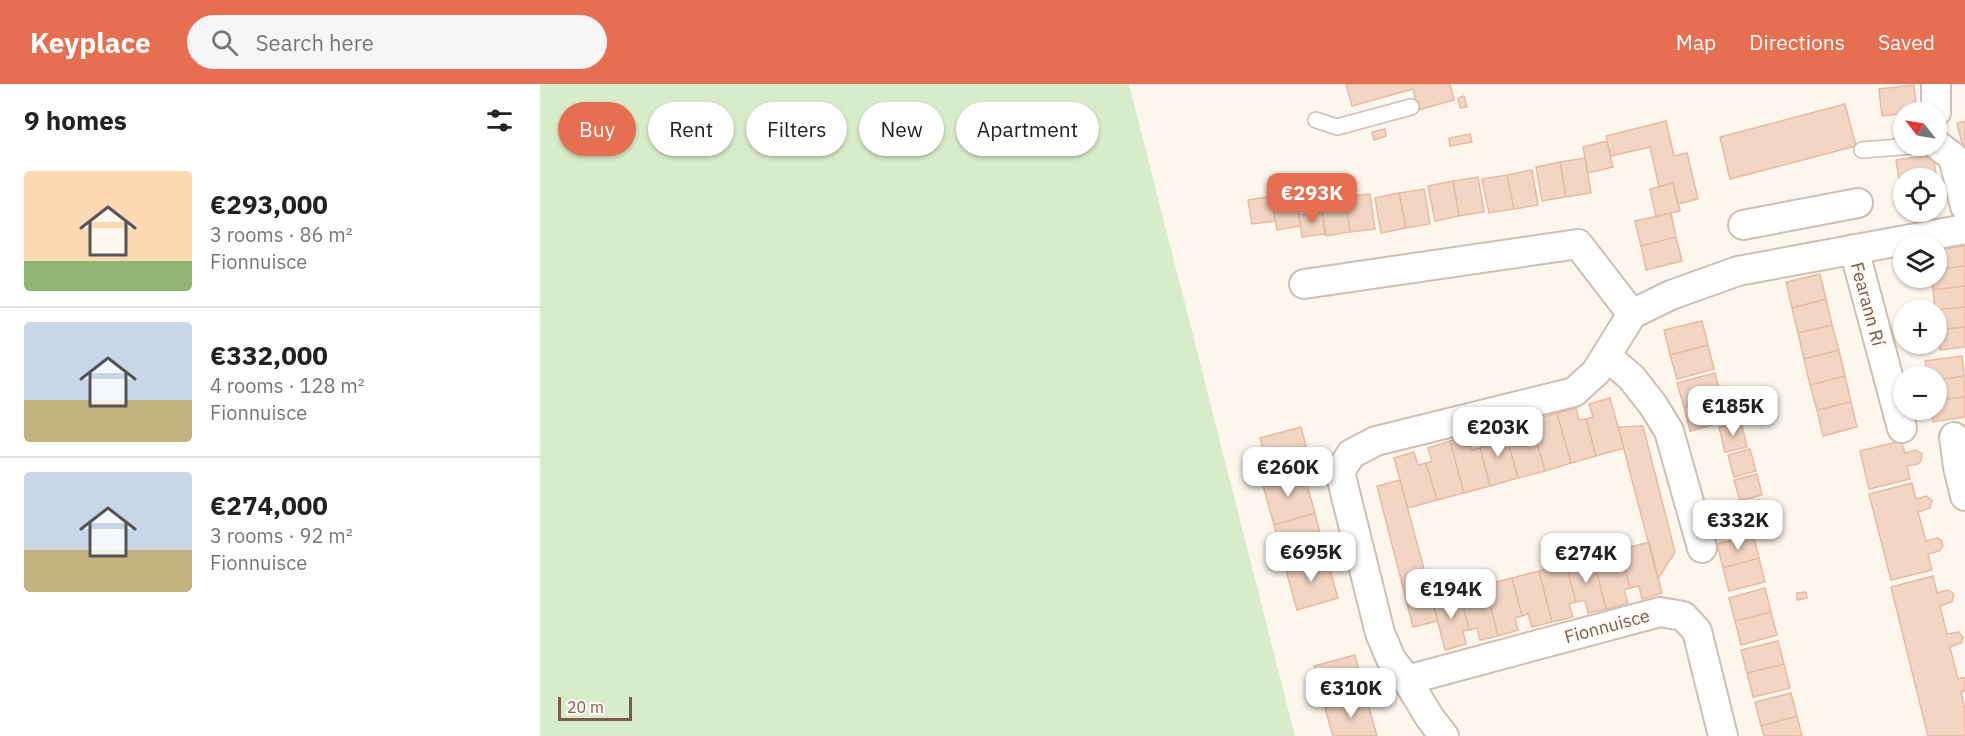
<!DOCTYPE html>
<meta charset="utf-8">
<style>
:root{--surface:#fff;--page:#f6f6f6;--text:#222;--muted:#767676;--line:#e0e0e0;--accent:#e76f51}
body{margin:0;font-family:"IBM Plex Sans",sans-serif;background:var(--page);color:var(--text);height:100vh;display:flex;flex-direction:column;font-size:22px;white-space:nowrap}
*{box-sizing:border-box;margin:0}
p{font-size:20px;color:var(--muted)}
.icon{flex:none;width:33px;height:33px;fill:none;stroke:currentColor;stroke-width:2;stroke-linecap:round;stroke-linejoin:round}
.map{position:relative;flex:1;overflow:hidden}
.sheet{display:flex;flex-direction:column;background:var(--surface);width:540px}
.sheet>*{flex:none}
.hud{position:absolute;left:18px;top:18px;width:570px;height:54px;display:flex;gap:12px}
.needle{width:39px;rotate:301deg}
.fabs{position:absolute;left:1353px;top:18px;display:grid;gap:12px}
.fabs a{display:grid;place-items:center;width:54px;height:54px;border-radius:50%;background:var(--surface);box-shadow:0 2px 4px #0004;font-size:30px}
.scale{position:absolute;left:18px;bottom:15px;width:74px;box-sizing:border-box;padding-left:6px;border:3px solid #7a5c4d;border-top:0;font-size:16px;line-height:21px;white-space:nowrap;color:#7a5c4d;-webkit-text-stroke:4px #fffaf3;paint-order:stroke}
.price{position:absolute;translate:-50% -51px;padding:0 14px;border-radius:12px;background:#fff;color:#222;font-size:20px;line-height:39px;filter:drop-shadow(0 2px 3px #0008)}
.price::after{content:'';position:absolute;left:50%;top:36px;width:18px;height:14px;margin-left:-9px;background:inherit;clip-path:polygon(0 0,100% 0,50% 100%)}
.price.active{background:var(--accent);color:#fff}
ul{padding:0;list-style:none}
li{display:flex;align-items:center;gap:18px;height:150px;padding:0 24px}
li+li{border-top:2px solid var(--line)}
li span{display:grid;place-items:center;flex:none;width:168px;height:120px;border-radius:6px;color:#555}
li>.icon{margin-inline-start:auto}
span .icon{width:72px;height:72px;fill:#fffc;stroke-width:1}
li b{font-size:26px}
h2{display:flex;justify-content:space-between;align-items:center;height:72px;padding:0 24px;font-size:26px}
.chip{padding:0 21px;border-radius:27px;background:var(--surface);box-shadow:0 2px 4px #0004;font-size:21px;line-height:54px}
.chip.active{background:var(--accent);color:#fff}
header{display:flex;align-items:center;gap:36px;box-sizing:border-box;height:84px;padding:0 30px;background:var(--accent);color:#fff}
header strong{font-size:28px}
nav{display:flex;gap:33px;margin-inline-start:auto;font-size:21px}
.search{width:420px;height:54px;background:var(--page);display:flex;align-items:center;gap:15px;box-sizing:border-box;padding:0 21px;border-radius:33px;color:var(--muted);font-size:22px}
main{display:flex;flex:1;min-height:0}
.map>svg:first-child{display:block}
.green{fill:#d8ecc9}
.building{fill:#f3d5c3;stroke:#e6bba3;stroke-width:1.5}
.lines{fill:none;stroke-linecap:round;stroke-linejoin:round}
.lane-casing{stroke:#d1beb0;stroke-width:18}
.street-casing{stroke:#d1beb0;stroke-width:32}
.lane{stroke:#fff;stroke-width:15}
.street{stroke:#fff;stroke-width:28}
.labels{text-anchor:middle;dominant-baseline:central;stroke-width:5;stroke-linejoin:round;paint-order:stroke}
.street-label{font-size:18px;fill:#7a5c4d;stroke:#fffaf3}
</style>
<header>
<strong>Keyplace</strong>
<div class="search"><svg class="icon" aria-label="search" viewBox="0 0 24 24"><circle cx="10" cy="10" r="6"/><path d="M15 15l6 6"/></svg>Search here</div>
<nav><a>Map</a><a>Directions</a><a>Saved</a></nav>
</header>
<main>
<section class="sheet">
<h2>9 homes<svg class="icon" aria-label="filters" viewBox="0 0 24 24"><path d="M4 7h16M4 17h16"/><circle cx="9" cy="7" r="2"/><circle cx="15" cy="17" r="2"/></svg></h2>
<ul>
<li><span style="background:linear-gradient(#ffd9b3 75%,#8fb573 0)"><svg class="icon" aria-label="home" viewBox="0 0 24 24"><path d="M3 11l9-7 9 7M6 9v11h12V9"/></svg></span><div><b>€293,000</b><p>3 rooms · 86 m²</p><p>Fionnuisce</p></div></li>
<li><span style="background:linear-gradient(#c9d6e8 65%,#c2b280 0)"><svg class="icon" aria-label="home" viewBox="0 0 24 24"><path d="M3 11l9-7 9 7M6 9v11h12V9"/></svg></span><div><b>€332,000</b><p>4 rooms · 128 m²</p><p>Fionnuisce</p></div></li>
<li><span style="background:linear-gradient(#c9d6e8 65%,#c2b280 0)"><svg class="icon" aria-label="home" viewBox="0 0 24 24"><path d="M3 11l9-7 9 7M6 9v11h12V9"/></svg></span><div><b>€274,000</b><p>3 rooms · 92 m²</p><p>Fionnuisce</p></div></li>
</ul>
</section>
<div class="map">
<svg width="1425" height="652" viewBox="0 0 1425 652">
<rect width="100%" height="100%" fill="#fdf6ec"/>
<path class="green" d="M0,0h589l166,652h-755z"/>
<path class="building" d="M806,0h104l4,16 -36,10 -5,-21 -61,17z
M1374,1l3,27 -35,4 -3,-27z
M924,12l3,11 -7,1 -2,-10z
M1305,20l11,42 -126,33 -10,-42z
M1126,37l8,35 13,-3 11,46 -20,5 -5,-21 -14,4 -9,-40 -39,9 -5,-20z
M1425,37v34l-8,-32z
M845,45l1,7 -12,4 -2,-8z
M930,50l2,8 -22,4 -1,-8z
M1067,57l6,26 -25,6 -5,-26z
M1393,71l4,25 -33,-2v7l-4,1 -4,-26z
M1045,74l6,35 -25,4 -6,-35z
M1020,78l6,35 -24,4 -6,-34z
M992,86l6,35 -24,4 -7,-34z
M967,91l7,34 -25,4 -7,-34z
M938,93l6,35 -25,4 -6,-35z
M1396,96l5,25 -5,1z
M913,97l6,35 -24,5 -7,-35z
M1133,99l7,28 -24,5 -6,-27z
M884,105l6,35 -24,4 -7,-35z
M859,109l7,35 -25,5 -6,-35z
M830,110l5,35 -25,3 -5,-35z
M732,112l3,25 -23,3 -4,-24z
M805,113l5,35 -24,4 -5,-35z
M757,118l4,24 -24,4 -4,-25z
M782,127l3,23 -23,3 -3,-22z
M1131,129l5,24 -35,9 -6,-25z
M1136,153l6,24 -36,9 -5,-24z
M1425,162v20l-29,4v-20z
M1425,182v20l-32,4 -1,-12h4v-8z
M1280,190l6,25 -34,9 -6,-26z
M1425,202v21l-30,3 -2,-20z
M1286,215l6,26 -34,8 -6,-25z
M1425,223v20l-27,3 -3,-20z
M1162,237l6,24 -38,10 -6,-25z
M1292,241l7,25 -35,9 -6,-26z
M1425,243v20l-25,3 -2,-20z
M1168,261l6,24 -37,10 -7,-24z
M1299,266l6,26 -35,9 -6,-26z
M1422,272l2,20 -28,4v-4h-9l-2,-15z
M1175,289l6,24 -37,10 -7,-24z
M1305,292l6,26 -34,8 -7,-25z
M1424,292l1,21 -29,3v-20z
M1181,313l7,24 -38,10 -6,-24z
M1425,313v20l-32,5 -2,-12h5v-10z
M1070,314l14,50 -28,8 -10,-37 7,-2 -4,-13z
M1311,318l6,25 -34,9 -6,-26z
M1036,324l3,12 7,-1 10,37 -25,7 -14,-50z
M1017,329l14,50 -26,8 -11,-38 6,-2 -3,-12z
M984,338l3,13 7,-2 11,38 -27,7 -14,-51z
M1201,338l6,25 -22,5 -6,-25z
M1103,342l32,126 -17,27 -40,-152z
M761,343l11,42 -41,11 -11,-42z
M964,343l14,51 -28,8 -10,-38 7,-2 -4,-13z
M928,352l3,14 9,-2 10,38 -26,7 -14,-52z
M910,357l14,52 -27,7 -11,-37 6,-2 -4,-13z
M1361,357l4,12 11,-3 6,4 -1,7 -3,3 -11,2 3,13 -41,10 -9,-38z
M1210,365l6,22 -22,6 -6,-22z
M874,368l4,13 8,-2 11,37 -29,8 -14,-50z
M763,387l12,42 -41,12 -12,-43z
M1217,390l5,21 -22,6 -6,-21z
M860,396l38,141 -25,6 -36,-141z
M1372,399l4,16 10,-3 6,4 -2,8 -12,4 8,29 11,-3 4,2 2,6 -4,5 -11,3 4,16 -41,10 -22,-86z
M1220,416l7,24 -23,6 -6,-25z
M775,429l11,43 -41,11 -11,-42z
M1213,451l6,23 -36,10 -6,-24z
M1109,458l13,51 -20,6 -3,-13 -9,2 -10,-38z
M1080,466l10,38 -6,2 4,13 -22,6 -13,-52z
M786,472l12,42 -41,12 -12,-43z
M1053,473l13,52 -18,4 -3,-13 -9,2 -10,-38z
M1219,474l6,24 -36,9 -6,-23z
M1026,480l10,38 -7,2 4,13 -21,5 -13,-51z
M999,487l13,51 -20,5 -4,-13 -6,2 -10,-38z
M1393,492l4,17 11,-3 6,4 -2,8 -12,4 7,28 12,-2 4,6 -2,5 -11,4 8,32 7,-2v14l-4,1 4,17v27h-37l-37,-149z
M972,494l10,38 -7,2 3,12 -20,6 -13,-51z
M945,501l13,51 -18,4 -3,-12 -8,2 -9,-38z
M1225,504l6,24 -36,9 -6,-23z
M920,508l9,38 -6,1 3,13 -21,6 -13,-51z
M1266,508l1,6 -10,2v-7z
M1231,528l6,23 -36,10 -6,-24z
M1238,557l6,23 -37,9 -6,-23z
M815,571l11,42 -41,11 -11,-42z
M1244,580l6,24 -37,9 -6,-24z
M1251,609l6,23 -36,10 -6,-24z
M826,613l11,39h-44l-8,-28z
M1257,632l5,20h-38l-3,-10z"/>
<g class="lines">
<defs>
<path id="lane" d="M776,36l21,7 74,-20
M1322,66l50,-4"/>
<path id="street" d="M1396,28v-28
M1396,60l17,13 12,49
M1203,141l115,-22
M1314,165l48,179
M764,200l274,-40 54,70
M1066,272l25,21 22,28 16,26 33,117
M1414,353l4,30 7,29
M867,596l23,38 14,18
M1183,652l-26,-105 -14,-15 -23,-4 -253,68 -16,-21 -11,-26 -40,-161 11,-18 25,-13 198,-49 22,-20 36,-58 39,-19 67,-24 227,-42"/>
</defs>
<use href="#lane" class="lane-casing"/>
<use href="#street" class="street-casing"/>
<use href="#lane" class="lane"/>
<use href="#street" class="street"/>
</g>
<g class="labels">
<g class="street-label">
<text transform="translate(1328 220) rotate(75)">Fearann Rí</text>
<text transform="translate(1067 542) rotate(-15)">Fionnuisce</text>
</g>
</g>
</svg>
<div class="fabs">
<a><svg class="needle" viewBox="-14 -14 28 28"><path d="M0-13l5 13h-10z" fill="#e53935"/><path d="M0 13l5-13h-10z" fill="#767676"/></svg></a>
<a><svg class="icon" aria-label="locate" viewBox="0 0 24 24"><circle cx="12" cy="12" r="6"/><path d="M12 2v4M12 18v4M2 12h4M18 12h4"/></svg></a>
<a><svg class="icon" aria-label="layers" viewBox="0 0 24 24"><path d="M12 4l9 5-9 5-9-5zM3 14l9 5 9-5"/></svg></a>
<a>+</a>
<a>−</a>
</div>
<div class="scale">20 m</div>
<b class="price active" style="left:772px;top:140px">€293K</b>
<b class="price" style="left:1193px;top:353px">€185K</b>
<b class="price" style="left:958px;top:374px">€203K</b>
<b class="price" style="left:748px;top:414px">€260K</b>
<b class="price" style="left:1198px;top:467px">€332K</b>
<b class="price" style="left:771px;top:499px">€695K</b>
<b class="price" style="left:1046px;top:500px">€274K</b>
<b class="price" style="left:911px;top:536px">€194K</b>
<b class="price" style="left:811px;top:635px">€310K</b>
<div class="hud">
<a class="chip active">Buy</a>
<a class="chip">Rent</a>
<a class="chip">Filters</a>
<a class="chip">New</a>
<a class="chip">Apartment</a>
</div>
</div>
</main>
